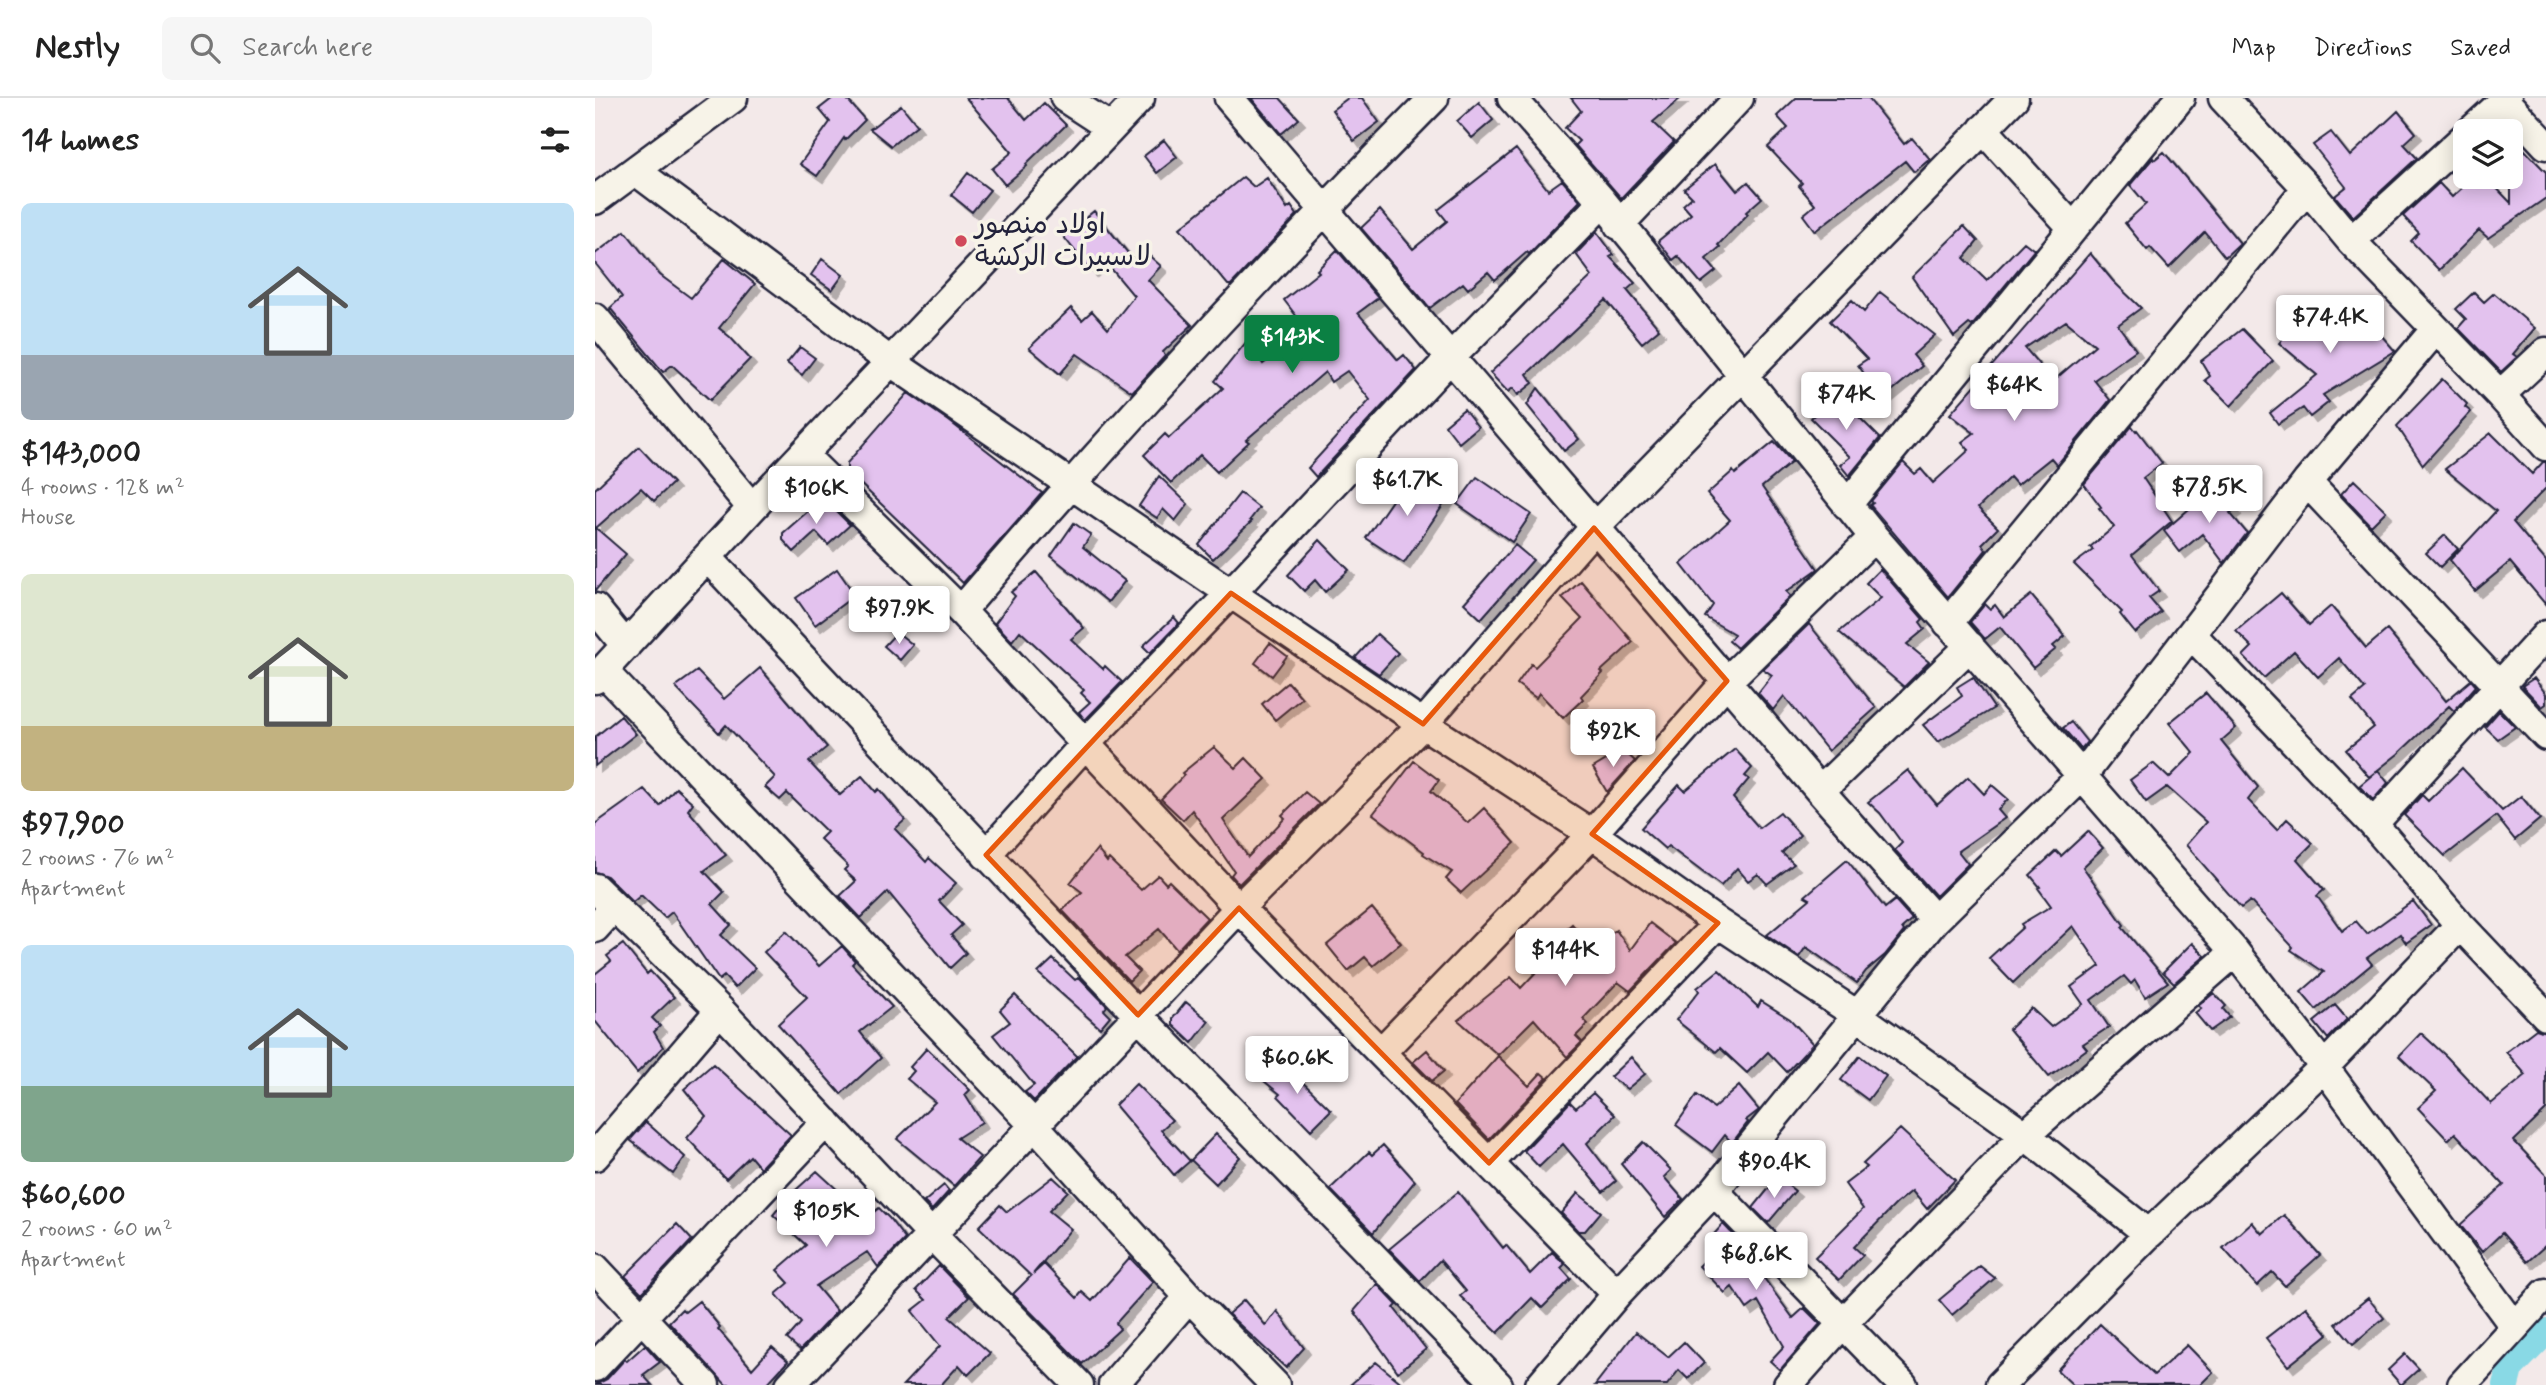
<!DOCTYPE html>
<meta charset="utf-8">
<style>
:root{--surface:#fff;--page:#f6f6f6;--text:#222;--muted:#767676;--line:#e0e0e0;--accent:#0b8043}
body{margin:0;font-family:Mynerve,"Playpen Sans Arabic",sans-serif;background:var(--page);color:var(--text);height:100vh;display:flex;flex-direction:column;font-size:26px;white-space:nowrap}
*{box-sizing:border-box;margin:0}
p{font-size:23px;color:var(--muted)}
.icon{flex:none;width:38px;height:38px;fill:none;stroke:currentColor;stroke-width:2;stroke-linecap:round;stroke-linejoin:round}
.map{position:relative;flex:1;overflow:hidden}
.side{display:flex;flex-direction:column;background:var(--surface);width:595px}
.side>*{flex:none}
.fabs{position:absolute;left:1858px;top:21px;display:grid;gap:14px}
.fabs a{display:grid;place-items:center;width:70px;height:70px;border-radius:10px;background:var(--surface);box-shadow:0 4px 18px #0003;font-size:35px}
.price{position:absolute;translate:-50% -60px;padding:0 16px;border-radius:7px;background:#fff;color:#222;font-size:23px;line-height:46px;filter:drop-shadow(0 2px 4px #0008)}
.price::after{content:'';position:absolute;left:50%;top:42px;width:21px;height:16px;margin-left:-10px;background:inherit;clip-path:polygon(0 0,100% 0,50% 100%)}
.price.on{background:var(--accent);color:#fff}
ul{padding:0;list-style:none}
li{display:grid;align-content:center;gap:14px;height:371px;padding:0 21px}
li span{display:grid;place-items:center;height:217px;border-radius:10px;color:#555}
li>.icon{margin-inline-start:auto}
span .icon{width:126px;height:126px;fill:#fffc;stroke-width:1}
li b{font-size:30px}
h2{display:flex;justify-content:space-between;align-items:center;height:84px;padding:0 21px;font-size:30px}
header{display:flex;align-items:center;gap:42px;box-sizing:border-box;height:98px;padding:0 35px;background:var(--surface);border-bottom:2px solid var(--line)}
header strong{font-size:33px}
nav{display:flex;gap:38px;margin-inline-start:auto;font-size:24px}
.search{width:490px;height:63px;background:var(--page);display:flex;align-items:center;gap:18px;box-sizing:border-box;padding:0 24px;border-radius:10px;color:var(--muted);font-size:26px}
main{display:flex;flex:1;min-height:0}
.map>svg:first-child{display:block}
.lines{fill:none;stroke-linecap:round;stroke-linejoin:round}
.canal{stroke:#89d9e5;stroke-width:26}
.building{fill:#e3c2ee;stroke:#22223b;stroke-width:2;fill-rule:evenodd;filter:url(#shadow)}
.minor-casing{stroke:#22223b;stroke-width:33}
.minor{stroke:#f7f3e8;stroke-width:28}
.marked{fill:#e8590c;fill-opacity:0.2;stroke:#e8590c;stroke-width:5;stroke-linejoin:round}
.poi-dot{fill:#d1495b;stroke:#f7f3e8;stroke-width:2.5}
.labels{text-anchor:middle;dominant-baseline:central;stroke-width:7;stroke-linejoin:round;paint-order:stroke}
.poi-label{font-size:28px;fill:#22223b;stroke:#f7f3e8;text-anchor:start}
</style>
<header>
<strong>Nestly</strong>
<div class="search"><svg class="icon" aria-label="search" viewBox="0 0 24 24"><circle cx="10" cy="10" r="6"/><path d="M15 15l6 6"/></svg>Search here</div>
<nav><a>Map</a><a>Directions</a><a>Saved</a></nav>
</header>
<main>
<section class="side">
<h2>14 homes<svg class="icon" aria-label="filters" viewBox="0 0 24 24"><path d="M4 7h16M4 17h16"/><circle cx="9" cy="7" r="2"/><circle cx="15" cy="17" r="2"/></svg></h2>
<ul>
<li><span style="background:linear-gradient(#bfe0f5 70%,#9aa5b1 0)"><svg class="icon" aria-label="home" viewBox="0 0 24 24"><path d="M3 11l9-7 9 7M6 9v11h12V9"/></svg></span><div><b>$143,000</b><p>4 rooms · 128 m²</p><p>House</p></div></li>
<li><span style="background:linear-gradient(#dfe7d0 70%,#c2b280 0)"><svg class="icon" aria-label="home" viewBox="0 0 24 24"><path d="M3 11l9-7 9 7M6 9v11h12V9"/></svg></span><div><b>$97,900</b><p>2 rooms · 76 m²</p><p>Apartment</p></div></li>
<li><span style="background:linear-gradient(#bfe0f5 65%,#7fa58c 0)"><svg class="icon" aria-label="home" viewBox="0 0 24 24"><path d="M3 11l9-7 9 7M6 9v11h12V9"/></svg></span><div><b>$60,600</b><p>2 rooms · 60 m²</p><p>Apartment</p></div></li>
</ul>
</section>
<div class="map">
<svg width="1951" height="1287" viewBox="0 0 1951 1287">
<defs>
<filter id="shadow"><feDropShadow dx="6" dy="6" stdDeviation="0" flood-color="#0004"/></filter>
</defs>
<rect width="100%" height="100%" fill="#f3e9e9"/>
<filter id="ink" filterUnits="userSpaceOnUse"><feTurbulence type="fractalNoise" baseFrequency=".0143" numOctaves="2"/><feDisplacementMap in="SourceGraphic" scale="14" xChannelSelector="R" yChannelSelector="G"/><feConvolveMatrix kernelMatrix="1 2 1 2 8 2 1 2 1" color-interpolation-filters="sRGB"/></filter>
<g filter="url(#ink)">
<g class="lines">
<path class="canal" d="M1911,1287l4,-16 36,-37"/>
</g>
<path class="building" d="M238,0h13l19,22 -20,20 -1,-2 -27,38 -17,-12 30,-42 -11,-13z
M371,0h42l18,22 18,-17 22,22 -40,39 1,2 -22,19 -13,-16 20,-17z
M656,0h29l19,21 -18,15z
M753,0h14l17,24 -25,19 -22,-31z
M976,0h110l-28,24 21,20 -53,56 -46,-53 4,-4 -14,-13 16,-17z
M1201,0h72l36,46 8,-6 18,21 -16,13 -9,-11 -90,70 -12,-16 12,-10 -16,-19 3,-3 -34,-36 20,-19 -11,-12z
M884,4l14,18 -21,18 -15,-17z
M306,7l16,20 -26,21 -21,-17z
M1803,13l18,22 -12,11 13,14 -64,59 -18,-21 11,-9 -33,-42 18,-13 19,24z
M1916,38l35,36v26l-58,40 -9,-8 -40,40 -28,-29 8,-8 -16,-17 36,-33 13,14 22,-20h12l25,26z
M569,42l13,17 -20,16 -13,-17z
M921,51l32,41 14,-10 18,21 -51,53 -2,-2 -32,28 -7,-8 -20,17 -5,-6 -33,25 -69,-80 19,-18 33,39 34,-28 -9,-11z
M1569,54l76,91 -15,14 -20,-25 -36,36 -19,-21 -3,3 -22,-27 21,-19 -16,-19 23,-27 1,2z
M1120,66l22,27 11,-9 14,16 -16,14 2,2 -30,31 2,2 -14,12 10,12 -15,12 -23,-27 -5,4 -15,-19 33,-27 -8,-9 9,-8 -8,-8z
M373,75l22,17 -18,22 -21,-17z
M648,79l11,10 13,-9 20,31 4,-3 6,9 -66,70h-3l-48,-57z
M499,113l42,52 9,-11 16,14 -13,14 44,45 -29,27 2,4 -33,36 -55,-38 -17,20 -31,-26 42,-40 11,12 10,-9 16,18 26,-33 -30,-36 -13,11 -28,-35z
M1369,128l14,15 -14,17 23,22 37,-38 9,7h2l-63,77 -3,-2 -15,13 -42,-60z
M30,133l35,44 31,23 33,-39 31,25 -36,44 11,9 20,22 -40,41 -38,-35 -9,7 -53,-64 12,-11 -27,-34v-9z
M1002,134l17,23 -4,2 25,26 -8,7 32,39 -17,14 -36,-43 -79,74 6,9 -15,12 -5,-7 -5,4 -18,-19 102,-97 -16,-22z
M742,152l41,48 -20,15 40,47 6,-5 12,15 -100,107 -8,-9 62,-68 -23,-29 -16,11 -6,-10 -79,68 3,2 -32,30 -17,-17 -29,28 -27,-28 21,-21 4,4 54,-50 -8,-7 32,-40 16,23 44,-34 -23,-30 35,-28 -2,-2z
M1495,155l23,28 28,27 -23,17 18,25 -42,30 16,20 -53,65 -6,-7 -34,27 -7,-8 -32,31 20,20 -16,16 4,6 -38,47 -78,-92 3,-2 -2,-2 32,-39 12,12 6,-5 12,14 36,-33 -7,-8 12,-9 -24,-19zM1471,223l29,24 -42,36 -28,-33z
M227,161l21,16 -11,15 -21,-15z
M1285,194l55,43 -22,20 9,11 -40,33 -24,-34 9,-6 -37,-38 22,-21 12,12z
M1879,194l10,10 10,-9 41,35 -22,26 4,3 -16,15 -43,-44 8,-9 -10,-10z
M1718,203l16,20 24,-18 42,48 -72,44 6,7 -19,15 -7,-9 -25,16 -8,-11 47,-38 -38,-32z
M1647,231l31,32 -42,45 -26,-26 5,-4 -9,-15z
M205,249l15,11 -13,17 -15,-12z
M1847,281l25,25 -2,3 6,5 -48,53 -26,-39z
M943,290l41,51 -15,12 -37,-46z
M313,295l41,28 93,72 -79,90 -116,-112v-8z
M1241,296l44,44 -31,38 -9,-11 10,-8 -39,-39z
M869,311l14,18 -19,16 -14,-18z
M1537,328l4,5 1,-1 25,33 -19,15 29,43 -40,34 27,36 -10,7 12,14 -26,21 -15,-19 2,-2 -48,-48 19,-14 -3,-3 24,-20 -15,-19 2,-1 -17,-23z
M1896,335l41,41 11,-12h3v26l-33,34 33,39v44l-36,-43 -35,29 -25,-31 46,-49 -51,-42z
M1179,344l18,20 -30,25 56,82 -32,23 4,4 -53,52 -8,-7 5,-7 -29,-17 8,-12 -32,-41 49,-44 -23,-26 26,-23 2,3z
M44,349l34,36 -19,18 -13,-13 -45,40 30,26 -31,37v-102z
M816,375l37,25 -44,65 -38,-25z
M564,378l29,28 -13,17 -12,-12 -6,9 -18,-12z
M882,379l54,37 -19,28 -55,-38z
M1759,382l32,31 -15,15 -30,-32z
M1620,388l20,23 -5,4 17,20 -23,30 -22,-29 -22,18 -16,-21z
M645,395l19,15 -9,12 2,1 -39,38 -14,-14z
M228,400l27,27 -22,20 -12,-13 -22,20 -11,-12v-7z
M479,425l17,12 -8,12 42,34 -17,21 -57,-46z
M1850,437l13,14 -18,18 -14,-14z
M725,442l29,30 -24,22 -10,-12 -11,11 -16,-16z
M920,447l18,15 -52,59 -17,-16z
M242,471l18,26 -40,30 -19,-27z
M1285,471l43,50 -3,3 5,7 -18,15 22,18 -25,25 -65,-55 42,-34 -15,-15z
M441,474l48,56 -13,11 32,30 2,-3 17,16 -37,38 -6,-8 11,-10 -9,-9 3,-3 -64,-59 -8,10 -17,-18 20,-27 -4,-4z
M986,483l52,61 -32,29 2,2 -22,23 2,3 -20,19 -24,-25 -3,5 -19,-14 14,-20 4,3 47,-48 -20,-21z
M315,489l11,16 -20,14 -11,-16z
M1686,495l28,32 22,-19 35,42 21,-18 59,71 25,-21 5,6 -22,25 -5,-5 -51,48 -29,23 -23,-27 28,-23 -22,-27 13,-11 -26,-31 -21,19 -24,-26 -30,27 -21,-22 9,-9 -16,-16z
M1436,497l34,41 -12,10 3,3 -23,19 -33,-41 -15,12 -15,-17 15,-18 5,5 5,-4 9,12z
M579,519l5,6 -29,30 -7,-7z
M1214,526l67,84 -48,43 -44,-55 -11,14 -15,-17 14,-18 -9,-6z
M302,534l16,13 -13,15 -16,-14z
M782,536l21,19 -19,21 -24,-16z
M675,545l17,13 -15,20 -17,-13z
M165,570l67,79 -18,15 31,33 22,-19 14,16 3,-3 26,31 -10,9 31,33 3,-4 27,25 -17,18 23,24 -11,10 15,18 -16,15 -62,-76 -27,26 -21,-22 16,-15 -12,-11 4,-4 -28,-27 7,-7 -40,-39 -7,7 -15,-13 10,-10 -49,-52 -7,8 -44,-46 22,-16 27,28z
M1378,579l21,31 -56,34 -15,-17 39,-29 -5,-9z
M1939,580l12,16v10l-4,3 -20,-21z
M693,584l14,16 -27,22 -13,-16z
M1611,595l30,35 -15,13 37,46 -10,13 29,30 10,-11 26,24 -16,16 27,31 -7,6 25,35 14,-10 11,13 46,-33 18,24 -25,18 -6,-9 -33,24 5,6 -56,46 -15,-18 23,-20 -33,-22 2,-3 -43,-46 -9,7 -55,-63 20,-23 -39,-35 -21,15 -16,-22 23,-17 16,15 25,-25 -25,-30z
M1904,613l16,16 -17,12 -13,-12z
M26,618l15,18 -41,32v-29z
M1476,624l16,20 -6,7 -18,-21z
M619,649l22,21 10,-10 20,21 -43,41 25,37 37,-39 -3,-3 23,-23 14,12 -80,80 -8,-9 3,-4 -42,-61 -9,10 -22,-21 23,-24 -2,-2z
M1140,651l17,19 -7,8 4,3 -16,19 26,30 21,-16 20,23 -18,18 12,11 -27,20 -9,-10 -10,7 -11,-13 -16,18 -53,-40 -3,3 -24,-21 38,-43 6,6z
M1028,652l12,11 -28,31 -14,-24z
M819,663l25,19 -8,11 37,32 16,-15 31,35 -54,50 -15,-14 6,-7 -29,-18 1,-2 -51,-38z
M1867,670l40,43 19,-15 19,23 -25,21 -19,-24 -51,40 -41,-41 18,-20 6,6z
M1313,672l29,35 31,-28 16,17 8,-9 16,14 -10,11 7,8 -47,33 10,13 -32,32 -41,-46 7,-7 -22,-30 -12,-11z
M1783,672l10,13 -15,17 -14,-14z
M81,690l17,15 -5,7 38,45 -22,16 20,21 -12,12 19,21 -10,10 34,33 -20,20 -11,-12 -5,4 -47,-68 -7,6 -24,-23 -8,7 -26,-26 -12,-4v-48l49,-35 16,17z
M1493,733l15,17 -20,19 41,58 -2,2 46,55 -23,15 -10,-17 -4,4 -7,-8 -33,24 18,27 -26,17 4,5 -38,28 -40,-48 22,-21 20,19 32,-23 -12,-17 29,-21 -27,-40 -60,57 -24,-25 34,-31 -2,-3 30,-18 -13,-18 2,-1 -10,-12 26,-24 5,5z
M502,751l10,13 2,-3 32,31 17,-15 8,9 3,-3 38,37 -30,32 -18,-21 -34,28 14,14 -10,10 -67,-71 20,-18 -12,-9z
M1252,762l38,48 10,-8 17,19 -10,9 2,3 -19,24 -19,16 -9,12 -51,-36 -7,10 -32,-22 43,-36 -5,-3z
M777,810l29,35 -28,23 -8,-9 -17,14 -21,-26z
M1055,825l26,20 -46,48 -12,-9 -35,37 5,5 -12,12 6,6 -15,15 -33,-38 -36,36 -40,-35 53,-43 10,11 33,-35 -8,-7 26,-22 20,23 24,-17 14,20z
M191,833l33,35 23,-20 13,15 -3,3 40,43 -32,25 21,26 -40,36 -63,-70 29,-27 -43,-45z
M1597,845l13,13 -31,27 -11,-11z
M28,846l24,30 3,-3 24,26 -22,21 8,8 -6,6 9,15 -26,26 -42,-52v-47l16,-13 -4,-5z
M458,861l22,21 4,-3 28,29 -3,4 6,6 -10,12 -62,-55z
M1124,872l39,37 3,-6 29,18 23,25 -26,28 -19,-20 -21,21 -27,-25 -4,4 -40,-32 23,-29 -2,-3z
M1619,895l12,13 -3,3 7,8 -20,14 -15,-18 6,-5 -3,-2z
M420,897l62,61 -43,45 -9,-9 9,-7 -41,-50 17,-13 -10,-12z
M591,904l23,19 -17,22 -19,-18v-7z
M1740,907l12,14 -19,20 -14,-17z
M1941,931l10,3v78l-32,31 32,34v70l-19,17 -25,-29 -20,19 -22,-27 44,-40 -49,-52 -7,7 -30,-32 18,-17 -37,-35 22,-23 26,24 44,47 35,-29 -20,-23z
M332,950l43,42 -5,5 17,27 -25,16 23,19 -26,29 -57,-47 38,-37 -28,-23 7,-8 -4,-4z
M832,952l17,21 -12,10 -19,-19z
M903,958l31,30 12,-13 6,5 -58,61 -34,-35z
M1265,958l26,20 -18,24 -27,-20z
M1036,959l14,17 -18,15 -17,-12z
M686,963l50,49 -20,20 -33,-34 2,-2 -16,-13z
M118,966l78,71 -31,33 -10,-12 -24,23 -39,-41 19,-22 -22,-27z
M541,986l36,36 -11,10 29,31 -16,14 -59,-70z
M1144,988l20,24 -13,10 2,2 -16,21 -7,-8 -13,17 -36,-27 21,-30 17,13z
M998,995l22,22 -28,28 29,38 -13,11 -40,-48 -24,23 -15,-16 46,-49 6,6z
M51,1024l39,35 -12,17 -43,-34z
M1305,1031l55,51 -28,29 -15,-18 -16,13 -42,43 9,8 -24,25 -24,-23 48,-48 -18,-25 22,-17 -4,-3z
M621,1036l24,23 -24,27 -25,-24z
M1048,1044l28,28 -7,7 19,22 -18,18 -44,-53z
M788,1047l32,36 -42,52 -43,-44 39,-37 3,3z
M222,1073l50,46 12,-9 10,10 16,21 -27,28 -11,-15 -51,34 21,25 -37,39 -13,-11 14,-16 -25,-29 13,-11 -12,-13 29,-25 -33,-30 14,-17z
M458,1079l15,14 -19,20 22,18 -38,45 11,-10 33,34 5,-6 10,9 38,-43 23,24 -37,41 4,6 -38,35 -69,-70 18,-18 -52,-49 21,-22 7,7z
M1183,1079l17,14 -27,32 -15,-15z
M349,1087l5,6 -17,19 -8,-8z
M863,1094l45,56 3,-3 24,29 22,-22 13,12 -4,4 10,11 -29,29 -10,-10 -34,35 -38,-37 6,-5 -26,-31 -20,21 -31,-32z
M983,1095l23,19 -16,19h-7l-17,-18z
M1689,1117l36,40 -35,31 -13,-14 -15,14 -34,-38 29,-26 10,12z
M82,1126l15,16 -50,53 -17,-17z
M1128,1126l24,25 -3,3 20,20 -3,2 32,44 11,-10 16,16 -40,46 -10,-9 14,-15 -26,-45 -11,8 -15,-22 -7,6 -26,-27 18,-17 -9,-8z
M344,1168l30,31 -20,20 41,36 -22,22 -9,-10 -18,20h-38l37,-39 -28,-35 14,-11 -10,-10z
M1385,1168l15,12 -43,37 -13,-15z
M782,1186l20,21 -3,3 32,41 -28,23 -44,-61z
M1773,1200l16,20 -31,26 -17,-20z
M649,1202l22,26 11,-15 27,37 -18,20 -58,-54z
M104,1203l21,26 -2,2 34,40 20,-22 16,14 -22,24h-40l-57,-63 13,-13 3,3z
M1711,1209l22,27 -40,32 -22,-28z
M1505,1226l54,51 33,-30 26,27 -13,13h-127l-16,-15z
M1041,1234l32,25 16,-15 20,21 -16,16 -9,-9 -12,15h-72z
M50,1247l15,17 -17,13 9,10h-57l12,-6 18,-20 2,2z
M1810,1256l14,15 -18,16 -13,-15z
M781,1264l28,23h-54z"/>
<g class="lines">
<defs>
<path id="minor" d="M470,0l46,30
M634,0l591,693 115,129
M917,0l91,104 271,335 361,415 89,115 190,259
M1628,0l84,90 44,53 149,154 46,51
M1907,0l44,47
M1388,31l90,99
M1876,33l36,-33
M41,73l255,191 532,362 169,110 126,89 139,92 168,120 124,99
M0,102l138,-102
M1024,127l120,-127
M1756,143l115,-105
M0,220l157,190
M1905,297l46,-43
M208,357l158,156 278,297 378,386
M1712,384l239,254
M1252,407l333,-407
M112,459l431,458 360,370
M0,510l31,38
M366,513c152,-177 309,-348 473,-513
M1353,525l359,-435
M1596,536l182,190 87,101 86,91
M8,573l431,454 155,172 86,88
M0,581l157,-171 388,-410
M1225,693l150,-145
M1778,726l173,-189
M391,757l100,-112 145,-150 219,-235 153,-156
M0,790l125,122 212,225 147,150
M0,830l18,-20
M786,954l211,-218 135,-153 147,-144
M0,1058l125,-146
M894,1065l229,-240
M1119,1093l189,194
M0,1170l110,117
M0,1269l231,-245
M195,1287l449,-477 184,-184 171,-196 420,-430
M518,1287l76,-88
M945,1287l77,-91 97,-103 221,-271 147,-144 225,-294 128,-152
M1193,1287l55,-62 182,-188 210,-183
M1405,1287l149,-151 175,-167 136,-142
M1867,1287l84,-92"/>
</defs>
<use href="#minor" class="minor-casing"/>
<use href="#minor" class="minor"/>
</g>
</g>
<path class="marked" d="M999,430l133,153 -135,153 126,89 -229,240 -250,-255 -101,107 -152,-160 245,-262 192,131z"/>
<circle class="poi-dot" cx="366" cy="143" r="7"/>
<g class="labels">
<g class="poi-label">
<text x="380" y="127">اولاد منصور<tspan x="380" dy="32">لاسبيرات الركشة</tspan></text>
</g>
</g>
</svg>
<div class="fabs">
<a><svg class="icon" aria-label="layers" viewBox="0 0 24 24"><path d="M12 4l9 5-9 5-9-5zM3 14l9 5 9-5"/></svg></a>
</div>
<b class="price" style="left:1735px;top:257px">$74.4K</b>
<b class="price on" style="left:697px;top:277px">$143K</b>
<b class="price" style="left:1419px;top:325px">$64K</b>
<b class="price" style="left:1251px;top:334px">$74K</b>
<b class="price" style="left:812px;top:420px">$61.7K</b>
<b class="price" style="left:1614px;top:427px">$78.5K</b>
<b class="price" style="left:221px;top:428px">$106K</b>
<b class="price" style="left:304px;top:548px">$97.9K</b>
<b class="price" style="left:1018px;top:671px">$92K</b>
<b class="price" style="left:970px;top:890px">$144K</b>
<b class="price" style="left:702px;top:998px">$60.6K</b>
<b class="price" style="left:1179px;top:1102px">$90.4K</b>
<b class="price" style="left:231px;top:1151px">$105K</b>
<b class="price" style="left:1161px;top:1194px">$68.6K</b>
</div>
</main>
